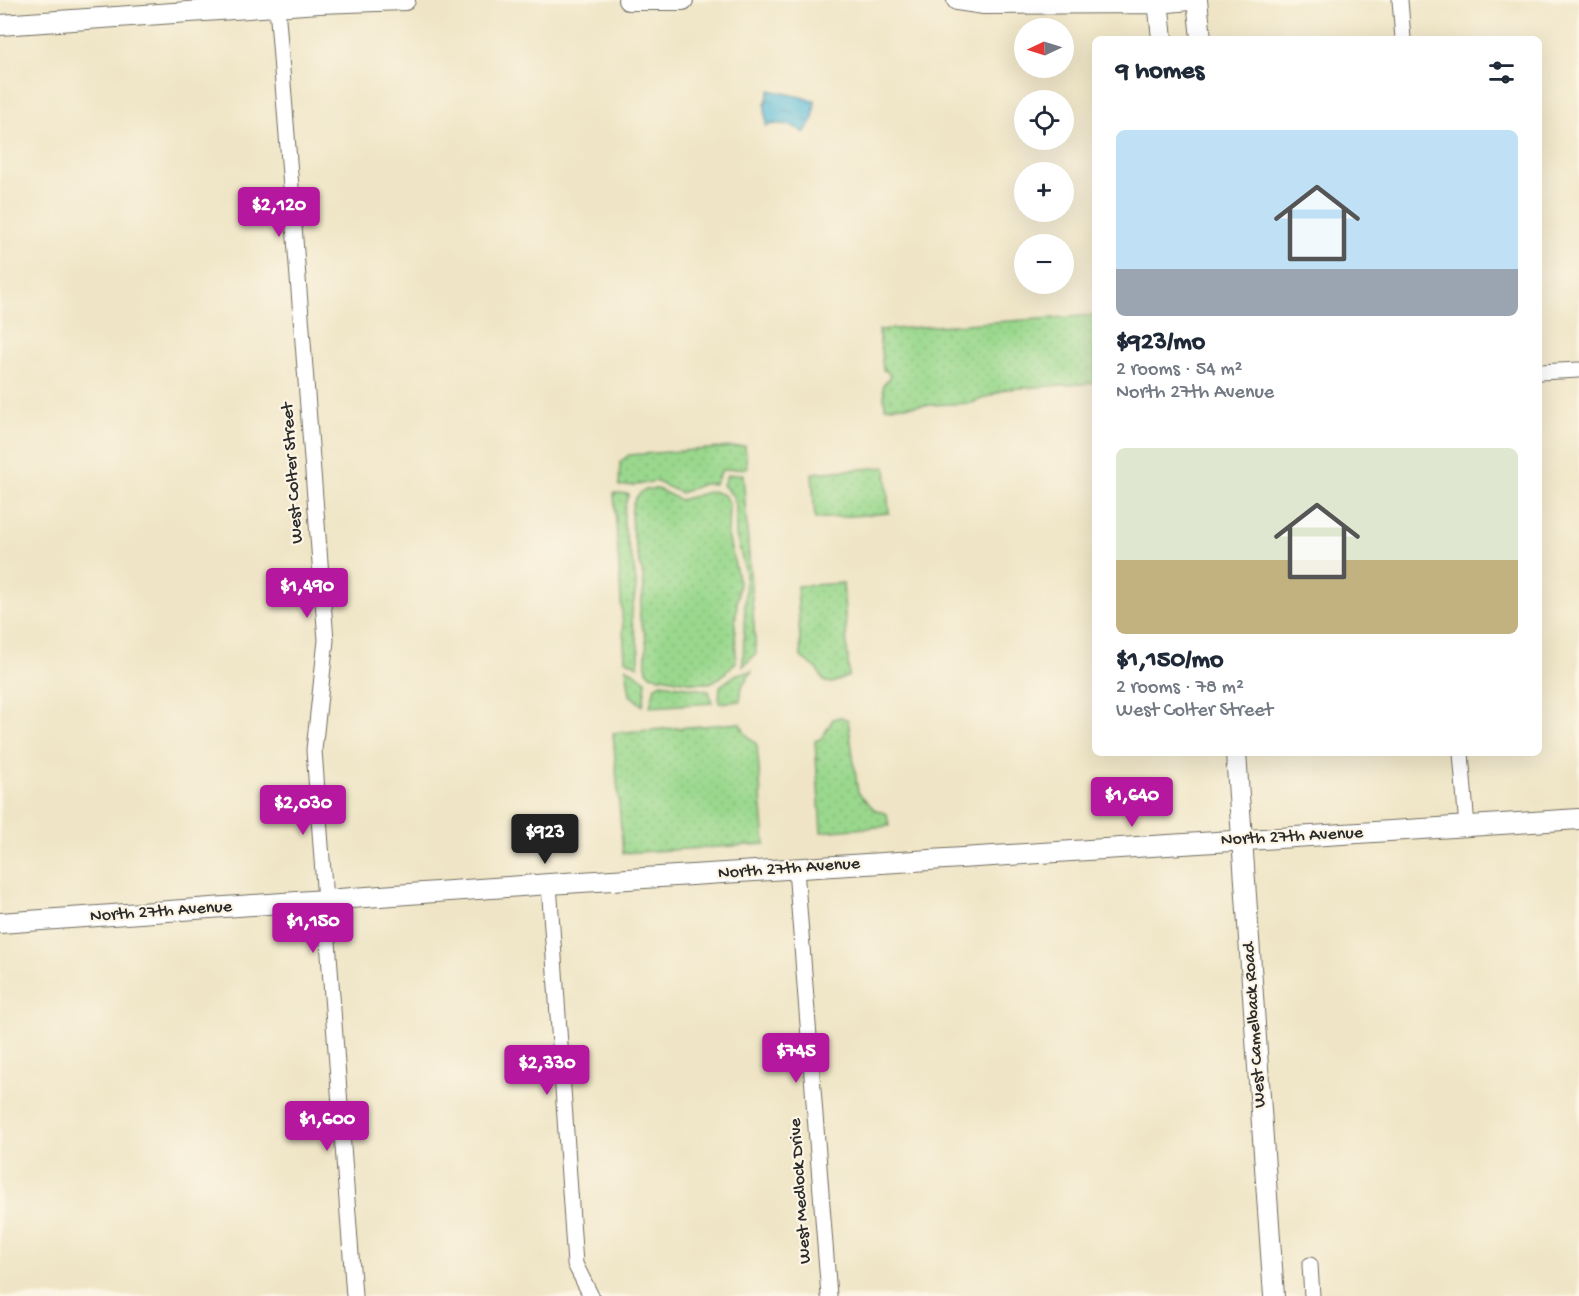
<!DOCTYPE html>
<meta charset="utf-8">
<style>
:root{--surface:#fff;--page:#f2f2f3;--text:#1f2937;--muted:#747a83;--accent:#b5179e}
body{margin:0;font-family:"Gochi Hand",sans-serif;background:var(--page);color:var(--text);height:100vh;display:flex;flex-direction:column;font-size:22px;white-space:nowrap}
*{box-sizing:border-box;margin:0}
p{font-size:20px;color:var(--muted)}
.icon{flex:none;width:33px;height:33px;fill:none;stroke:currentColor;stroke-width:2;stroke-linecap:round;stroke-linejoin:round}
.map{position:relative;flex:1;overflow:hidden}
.side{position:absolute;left:1092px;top:36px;width:450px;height:720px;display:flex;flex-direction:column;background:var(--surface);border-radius:9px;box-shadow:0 6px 24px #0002}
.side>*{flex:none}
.needle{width:39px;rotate:266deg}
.fabs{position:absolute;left:1014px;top:18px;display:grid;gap:12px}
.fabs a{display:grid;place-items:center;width:60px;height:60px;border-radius:50%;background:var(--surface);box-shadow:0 6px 24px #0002;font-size:30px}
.price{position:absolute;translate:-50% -51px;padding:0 14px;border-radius:6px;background:var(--accent);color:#fff;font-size:20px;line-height:39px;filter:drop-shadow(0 2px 3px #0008)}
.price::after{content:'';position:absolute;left:50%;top:36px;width:18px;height:14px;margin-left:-9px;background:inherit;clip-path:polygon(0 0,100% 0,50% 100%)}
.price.active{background:#222;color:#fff}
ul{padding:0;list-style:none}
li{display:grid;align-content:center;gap:12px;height:318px;padding:0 24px}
li span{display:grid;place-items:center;height:186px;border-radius:9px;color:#555}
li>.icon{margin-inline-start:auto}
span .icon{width:108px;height:108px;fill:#fffc;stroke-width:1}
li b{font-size:26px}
h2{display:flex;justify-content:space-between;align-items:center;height:72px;padding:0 24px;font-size:26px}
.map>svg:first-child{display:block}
.grass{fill:url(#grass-dots);stroke:#62825c;stroke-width:1.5}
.water{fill:url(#water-ripples);stroke:#427382;stroke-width:1.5}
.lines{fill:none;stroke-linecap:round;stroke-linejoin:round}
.minor-casing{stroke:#706c61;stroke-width:17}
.major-casing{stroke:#706c61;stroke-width:22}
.minor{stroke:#fff;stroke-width:15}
.major{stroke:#fff;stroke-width:20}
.labels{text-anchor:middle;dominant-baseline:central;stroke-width:4.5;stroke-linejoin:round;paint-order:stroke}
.street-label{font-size:18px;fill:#2b2b2b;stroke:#fcf5e5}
</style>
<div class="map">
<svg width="1579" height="1296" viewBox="0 0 1579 1296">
<defs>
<pattern id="grass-dots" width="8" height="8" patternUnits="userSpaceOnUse" patternTransform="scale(1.5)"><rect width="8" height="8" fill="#9ad88d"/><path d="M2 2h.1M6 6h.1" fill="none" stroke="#85ba7a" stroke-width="1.8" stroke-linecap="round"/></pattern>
<pattern id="water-ripples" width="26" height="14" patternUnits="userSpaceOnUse" patternTransform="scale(1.5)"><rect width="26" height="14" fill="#5abbd8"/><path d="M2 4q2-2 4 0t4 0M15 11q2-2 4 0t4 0" fill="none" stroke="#4b98af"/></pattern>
</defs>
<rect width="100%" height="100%" fill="#fcf5e5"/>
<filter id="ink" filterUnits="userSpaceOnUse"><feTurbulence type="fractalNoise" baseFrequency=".0167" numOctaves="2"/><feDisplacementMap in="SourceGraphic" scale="12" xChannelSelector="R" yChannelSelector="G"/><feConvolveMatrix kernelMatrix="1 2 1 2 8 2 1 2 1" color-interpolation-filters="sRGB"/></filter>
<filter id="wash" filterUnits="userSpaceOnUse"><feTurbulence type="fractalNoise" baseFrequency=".008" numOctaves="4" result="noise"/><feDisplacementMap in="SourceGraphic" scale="24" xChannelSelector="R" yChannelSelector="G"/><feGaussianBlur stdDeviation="1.35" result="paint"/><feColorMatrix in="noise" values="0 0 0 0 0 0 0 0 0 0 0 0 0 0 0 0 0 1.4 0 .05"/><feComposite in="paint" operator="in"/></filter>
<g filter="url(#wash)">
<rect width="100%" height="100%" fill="#efe5c6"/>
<path class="grass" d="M1095,315v68l-89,6 -34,14 -87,4 -2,-22 7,-7 -2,-6 -5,-2 -4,-40z
M745,446l2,22 -25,2 -7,14h-12l-22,9 -26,-12 -17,4 -19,1 1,-24 9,-7z
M886,467l3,46 -74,6 -3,-46z
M743,474l13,180 -13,12 3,-93 -10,-38v-29l-3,-10 -10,-11 4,-10z
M647,489h11l22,11 32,-9 12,4 5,9 -1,32 11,46 -4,43 1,37 -15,15 -11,6h-16l-44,-8c-8,-10 -2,-24 -4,-36 -1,-8 -6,-14 -6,-22 -1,-11 4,-22 4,-33 -1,-24 -30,-82 3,-95z
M614,493l15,1c-15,33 7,60 7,91 0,12 -6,25 -4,37 4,16 9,27 6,44l-13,-7z
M843,583l6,93 -17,7 -7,-1 -9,-14 -15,-11 -4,-71z
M626,667l20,14 -3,25 -13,-11z
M752,671l-10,15 -2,15 -21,2 1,-17 17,-12z
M662,683l47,8 3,12 -62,4 5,-21z
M841,717l7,3 10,72 16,17 13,5 2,12 -68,6 -6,-91 7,-3 11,-19z
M740,723l5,10 12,12 8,99 -142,9 -10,-120z"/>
<path class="water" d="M770,90l45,10 -2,20 -9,13c-12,-9 -23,-11 -38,-7l-1,-21z"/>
</g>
<g filter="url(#ink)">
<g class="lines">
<defs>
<path id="minor" d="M1400,0l3,39
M277,6l49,634 -12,110 40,546
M1539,372l40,-2
M1461,753l6,74
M796,869l33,427
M549,884l26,380 16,32
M1310,1265l2,31"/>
<path id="major" d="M628,0h55
M957,0l27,4 174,-1 31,-3
M1158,0l4,39
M1197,0l4,39
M0,25l319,-22 86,-3
M1236,753l38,543
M0,923l549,-39 1030,-65"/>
</defs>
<use href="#minor" class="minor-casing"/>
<use href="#major" class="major-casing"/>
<use href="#minor" class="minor"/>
<use href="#major" class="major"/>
</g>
</g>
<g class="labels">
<g class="street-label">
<text transform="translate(293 473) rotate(-94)">West Colter Street</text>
<text transform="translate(1292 837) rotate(-3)">North 27th Avenue</text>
<text transform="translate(789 869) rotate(-4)">North 27th Avenue</text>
<text transform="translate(161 912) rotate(-4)">North 27th Avenue</text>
<text transform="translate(1255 1025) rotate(-94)">West Camelback Road</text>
<text transform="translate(801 1191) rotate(-94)">West Medlock Drive</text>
</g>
</g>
</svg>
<div class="fabs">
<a><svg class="needle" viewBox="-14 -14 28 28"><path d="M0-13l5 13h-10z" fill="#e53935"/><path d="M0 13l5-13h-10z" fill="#747a83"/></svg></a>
<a><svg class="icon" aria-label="locate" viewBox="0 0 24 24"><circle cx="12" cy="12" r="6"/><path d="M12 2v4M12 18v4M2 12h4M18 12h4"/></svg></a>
<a>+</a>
<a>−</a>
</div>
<b class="price" style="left:279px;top:238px">$2,120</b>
<b class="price" style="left:307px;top:619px">$1,490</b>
<b class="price" style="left:1132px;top:828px">$1,640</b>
<b class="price" style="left:303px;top:836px">$2,030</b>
<b class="price active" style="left:545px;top:865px">$923</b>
<b class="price" style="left:313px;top:954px">$1,150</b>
<b class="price" style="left:796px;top:1084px">$745</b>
<b class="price" style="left:547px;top:1096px">$2,330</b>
<b class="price" style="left:327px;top:1152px">$1,600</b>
<section class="side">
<h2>9 homes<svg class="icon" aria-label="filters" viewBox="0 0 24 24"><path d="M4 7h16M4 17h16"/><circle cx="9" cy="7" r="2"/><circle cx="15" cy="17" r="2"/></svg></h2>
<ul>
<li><span style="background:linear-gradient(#bfe0f5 75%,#9aa5b1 0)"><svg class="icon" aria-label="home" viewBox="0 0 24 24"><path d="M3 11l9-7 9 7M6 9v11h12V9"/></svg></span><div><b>$923/mo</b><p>2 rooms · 54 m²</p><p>North 27th Avenue</p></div></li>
<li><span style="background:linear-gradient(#dfe7d0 60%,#c2b280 0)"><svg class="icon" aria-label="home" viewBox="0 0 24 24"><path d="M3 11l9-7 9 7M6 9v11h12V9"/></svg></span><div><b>$1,150/mo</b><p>2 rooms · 78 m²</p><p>West Colter Street</p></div></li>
</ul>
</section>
</div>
